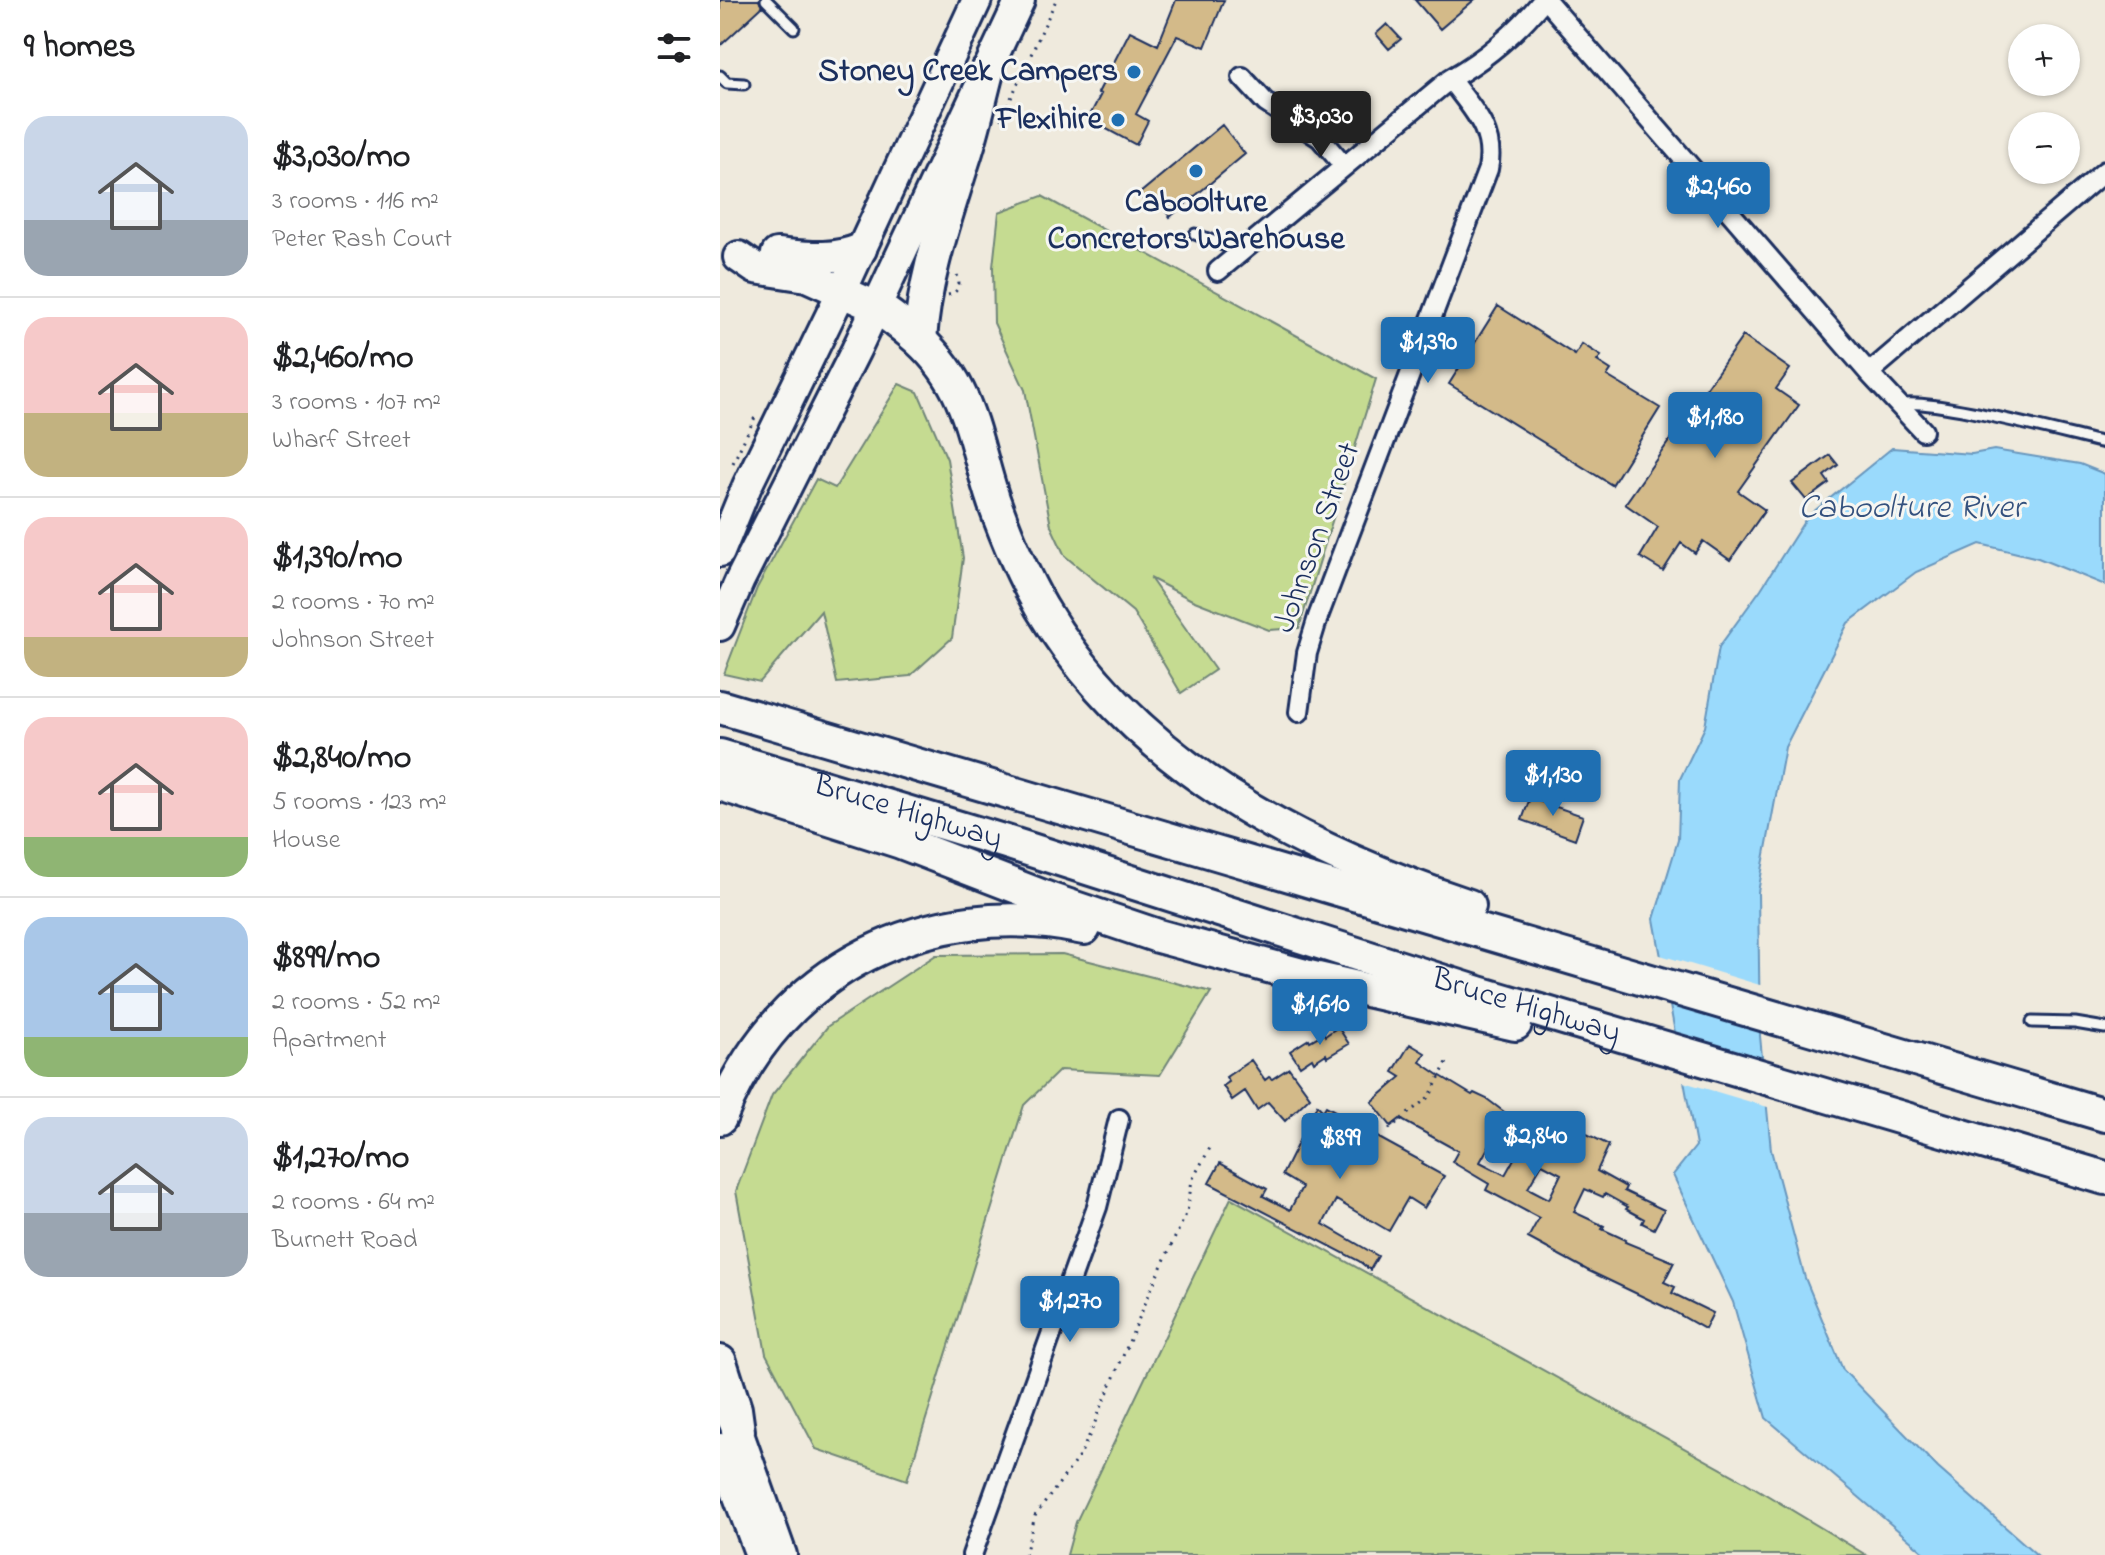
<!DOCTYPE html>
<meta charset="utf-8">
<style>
:root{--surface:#fff;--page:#f2f2f2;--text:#202124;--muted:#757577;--line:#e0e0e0;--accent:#1f6fb2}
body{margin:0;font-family:"Indie Flower",sans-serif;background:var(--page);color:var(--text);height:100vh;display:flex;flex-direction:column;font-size:30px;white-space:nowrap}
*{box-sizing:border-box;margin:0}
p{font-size:26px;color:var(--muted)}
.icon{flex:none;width:44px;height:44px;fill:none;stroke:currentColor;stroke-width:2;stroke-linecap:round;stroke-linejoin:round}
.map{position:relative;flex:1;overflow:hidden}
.details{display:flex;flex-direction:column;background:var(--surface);width:720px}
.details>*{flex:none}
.fabs{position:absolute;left:1288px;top:24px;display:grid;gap:16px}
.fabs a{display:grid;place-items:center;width:72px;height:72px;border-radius:50%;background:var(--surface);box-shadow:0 2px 6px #0004;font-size:40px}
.price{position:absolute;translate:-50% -68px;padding:0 18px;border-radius:8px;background:var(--accent);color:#fff;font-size:26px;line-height:52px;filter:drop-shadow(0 2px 4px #0008)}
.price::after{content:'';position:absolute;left:50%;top:48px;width:24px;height:18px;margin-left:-12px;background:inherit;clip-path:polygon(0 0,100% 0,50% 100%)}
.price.on{background:#222;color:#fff}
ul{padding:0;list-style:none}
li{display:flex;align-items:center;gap:24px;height:200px;padding:0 24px}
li+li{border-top:2px solid var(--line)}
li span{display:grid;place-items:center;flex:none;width:224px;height:160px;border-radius:24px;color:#555}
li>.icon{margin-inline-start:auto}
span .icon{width:96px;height:96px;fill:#fffc;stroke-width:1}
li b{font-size:34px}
h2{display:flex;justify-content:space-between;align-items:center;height:96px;padding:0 24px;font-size:34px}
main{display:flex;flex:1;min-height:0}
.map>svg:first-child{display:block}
.green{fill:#c5db91;stroke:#708578;stroke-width:2}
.water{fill:#9adafc;stroke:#6796bd;stroke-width:2}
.pier{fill:#efeadd}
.building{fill:#d3ba89;stroke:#1b2f5e;stroke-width:2;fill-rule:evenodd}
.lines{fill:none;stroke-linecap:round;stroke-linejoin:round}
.service-casing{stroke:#1b2f5e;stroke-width:15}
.minor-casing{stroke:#1b2f5e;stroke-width:24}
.primary-casing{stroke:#1b2f5e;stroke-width:34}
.trunk-casing{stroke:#1b2f5e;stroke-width:36}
.motorway-casing{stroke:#1b2f5e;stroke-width:38}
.path{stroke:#1b2f5e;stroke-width:3;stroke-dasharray:2 6;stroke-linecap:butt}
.service{stroke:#f6f6f2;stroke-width:9}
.minor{stroke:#f6f6f2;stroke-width:18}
.primary{stroke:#f6f6f2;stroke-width:28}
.trunk{stroke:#f6f6f2;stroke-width:30}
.motorway{stroke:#f6f6f2;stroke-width:32}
.poi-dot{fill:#1f6fb2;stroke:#f6f6f2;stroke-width:3}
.labels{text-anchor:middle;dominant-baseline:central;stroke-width:6;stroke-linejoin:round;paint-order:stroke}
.poi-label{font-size:32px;font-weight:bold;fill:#1b2f5e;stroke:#f6f6f2;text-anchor:end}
.street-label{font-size:32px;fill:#1b2f5e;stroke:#f6f6f2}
.water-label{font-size:34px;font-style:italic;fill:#34517e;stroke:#f6f6f2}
</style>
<main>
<section class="details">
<h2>9 homes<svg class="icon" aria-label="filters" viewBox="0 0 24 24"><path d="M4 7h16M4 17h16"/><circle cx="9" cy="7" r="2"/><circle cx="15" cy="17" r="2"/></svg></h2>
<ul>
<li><span style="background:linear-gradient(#c9d6e8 65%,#9aa5b1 0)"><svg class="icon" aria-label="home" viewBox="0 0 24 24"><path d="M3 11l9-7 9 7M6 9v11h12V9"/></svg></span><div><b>$3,030/mo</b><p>3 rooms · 116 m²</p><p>Peter Rash Court</p></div></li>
<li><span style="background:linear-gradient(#f6c9c9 60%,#c2b280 0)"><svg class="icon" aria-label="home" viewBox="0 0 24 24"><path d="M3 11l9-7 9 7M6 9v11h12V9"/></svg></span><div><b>$2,460/mo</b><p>3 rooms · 107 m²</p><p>Wharf Street</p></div></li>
<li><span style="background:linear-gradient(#f6c9c9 75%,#c2b280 0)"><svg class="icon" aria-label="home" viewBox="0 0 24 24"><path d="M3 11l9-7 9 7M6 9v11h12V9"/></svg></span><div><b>$1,390/mo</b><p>2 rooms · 70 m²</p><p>Johnson Street</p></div></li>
<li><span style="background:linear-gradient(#f6c9c9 75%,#8fb573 0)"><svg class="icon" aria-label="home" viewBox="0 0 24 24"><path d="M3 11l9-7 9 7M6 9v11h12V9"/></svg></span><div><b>$2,840/mo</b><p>5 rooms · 123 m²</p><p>House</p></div></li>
<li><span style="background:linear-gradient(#a9c7e8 75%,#8fb573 0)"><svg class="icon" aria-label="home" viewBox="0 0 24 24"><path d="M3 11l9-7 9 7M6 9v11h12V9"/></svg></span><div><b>$899/mo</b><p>2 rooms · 52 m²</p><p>Apartment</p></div></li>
<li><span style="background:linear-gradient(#c9d6e8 60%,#9aa5b1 0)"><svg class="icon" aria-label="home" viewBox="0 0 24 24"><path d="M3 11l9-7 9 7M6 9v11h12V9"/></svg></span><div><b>$1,270/mo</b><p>2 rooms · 64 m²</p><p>Burnett Road</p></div></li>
</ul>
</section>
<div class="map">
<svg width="1385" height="1555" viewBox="0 0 1385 1555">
<rect width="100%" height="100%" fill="#efeadd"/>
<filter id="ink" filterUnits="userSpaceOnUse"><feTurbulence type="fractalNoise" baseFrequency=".0125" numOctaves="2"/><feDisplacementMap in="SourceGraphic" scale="16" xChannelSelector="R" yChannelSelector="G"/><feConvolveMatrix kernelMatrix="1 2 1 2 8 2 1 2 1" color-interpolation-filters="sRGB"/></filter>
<g filter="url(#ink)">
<path class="green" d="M322,196l334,183 -77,249 -30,2 -77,-30 -42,-22 65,92 -34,23 -48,-81 -68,-56 -14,-30 -26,-136 -31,-67 -1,-56 6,-55z
M179,384l19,8 29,67 16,99 -11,80 -42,38 -73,7 -16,-72 -61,71 -36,-8 33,-86 59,-109 19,9z
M342,954l149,38 -51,83 -100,-5 -36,35 -117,375 -91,-31 -50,-95 -30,-163 36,-96 56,-69 108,-71z
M511,1198l511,282 124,75h-799l9,-33z"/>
<path class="water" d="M1172,448l80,6 22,-4 86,14 25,10v111l-67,-27 -58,-14 -64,28 -68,51 -63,124 -27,145 2,144 11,114 34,128 38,92 95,98 99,87h-110l-161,-137 -33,-116 -60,-127 23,-29 -42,-227 24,-79 2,-61 25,-52 14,-80 42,-58 46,-72z"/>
<path class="pier" d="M937,954l106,32 1,44 -99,-29z
M951,1034l96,28 4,46 -91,-27z"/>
<path class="building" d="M0,0h39l3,7 -42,39z
M456,0h48l-19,47 -28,-11 -41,78 12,7 -12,24 -48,-26 13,-25 -3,-1 32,-62 28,14z
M695,0h59l-34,29z
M667,24l14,15 -12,10 -13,-15z
M502,125l23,29 -75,63 -9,-12 -8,7 -14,-18z
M778,306l77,49 7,-11 19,12 -4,5 14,9 -4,6 53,32 -48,77 -163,-101z
M1023,336l47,33 -14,20 23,16 -61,86 27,19 -35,50 -27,-19 -8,12 -14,-10 -18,28 -23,-14 18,-30 -33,-23z
M1110,455l8,10 -14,11 5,7 -23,17 -14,-17z
M810,798l53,18 -8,23 -53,-19z
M618,1027l11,17 -22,13 -1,-3 -12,8 -2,-4 -12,8 -10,-15 19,-12 1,2 14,-8 1,3z
M690,1044l15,9 -5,9 19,13 33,20 2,-2 13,6 32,24 2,-4 53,32 9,-19 26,13 -12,26 29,16 -2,4 40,19 -10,19 -12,-6 2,-4 -18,-10 2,-2 -23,-13 -2,3 -18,-8 -11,23 30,14 -2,3 24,11 -1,2 49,20 -10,20 11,5 -3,6 41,20 -8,16 -34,-19 -84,-40 -59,-32 11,-20 -53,-28 3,-6 -37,-22 6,-11 -58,-32 -9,7 -19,-24 29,-25 -8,-5zM774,1137l25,13 -14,25 -25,-13zM822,1164l19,10 -12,25 -21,-11z
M531,1060l14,20 4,-3 3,2 17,-11 21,29 -25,24 -17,-19 -11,8 -12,-19 -13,9 -9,-14 6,-4 -3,-5z
M597,1105l6,6 3,-5 22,12 -2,2 77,42 -1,2 22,12 -20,32 -16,-10 -19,33 -53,-31 -13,24 55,32 -8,14 -11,-9 -150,-78 11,-20 47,26 -4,7 27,14 12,-23 -20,-12z"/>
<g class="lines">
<defs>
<path id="service" d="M46,0l28,28
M0,76l7,7 17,1
M475,234l46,18
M1179,405c27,-9 169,30 206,38
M1312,1022l43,1 30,5"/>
<path id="minor" d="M826,0l323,373 54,58
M522,77l24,26 54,35 24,28
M498,271l232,-192c35,-20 68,-48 93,-79
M1149,373l236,-202
M579,712l8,-59 11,-36 170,-448c8,-39 -17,-61 -38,-90
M252,1555l125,-348 22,-88"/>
<path id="primary" d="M0,552l27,-66 95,-195 135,-291
M0,626l20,-46 116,-230 164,-350
M9,1413l9,18 44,124
M0,1448l40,107"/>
<path id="trunk" d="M57,254c31,3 55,7 84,-5
M19,257l16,11 52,8 69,31"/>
<g id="motorway">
<path d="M156,307c12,7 23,16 34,25 61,50 61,101 84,170 13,36 28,72 47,105 93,158 260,243 428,299"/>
<path d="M200,340c4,-63 25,-120 43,-179 10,-29 16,-59 24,-89"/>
<path d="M0,707l1385,408"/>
<path id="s1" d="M0,756l286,86 473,151 626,185"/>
<path d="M0,784l181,58 150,58 107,36 147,40 210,48"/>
<path d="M0,1118c58,-149 210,-223 364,-190"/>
<path d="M0,1362l15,47 3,22"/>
</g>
</defs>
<use href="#service" class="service-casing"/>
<use href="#minor" class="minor-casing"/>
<use href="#primary" class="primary-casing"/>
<use href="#trunk" class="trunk-casing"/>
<use href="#motorway" class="motorway-casing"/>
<path class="path" d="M281,120l55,-120
M228,295c13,-3 13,-14 7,-24
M13,463l24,-50
M669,1129l41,-33 18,-36
M305,1555l10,-39 45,-61 10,-21 66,-156 31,-66 5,-32 18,-32"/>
<use href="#service" class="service"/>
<use href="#minor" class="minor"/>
<use href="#primary" class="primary"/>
<use href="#trunk" class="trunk"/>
<use href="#motorway" class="motorway"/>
</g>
</g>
<g class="poi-dot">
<circle cx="414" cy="72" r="8"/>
<circle cx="398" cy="120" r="8"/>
<circle cx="476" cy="171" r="8"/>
</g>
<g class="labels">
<g class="poi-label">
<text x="398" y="72">Stoney Creek Campers</text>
<text x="382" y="120">Flexihire</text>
<text x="476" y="203" text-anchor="middle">Caboolture<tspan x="476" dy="37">Concretors Warehouse</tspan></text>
</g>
<g class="street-label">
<text transform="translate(598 538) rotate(-70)">Johnson Street</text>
<text stroke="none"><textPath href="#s1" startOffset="196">Bruce Highway</textPath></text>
<text stroke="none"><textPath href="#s1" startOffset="844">Bruce Highway</textPath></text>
</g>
<g class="water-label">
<text x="1191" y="509">Caboolture River</text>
</g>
</g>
</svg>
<div class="fabs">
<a>+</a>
<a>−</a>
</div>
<b class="price on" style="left:601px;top:159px">$3,030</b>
<b class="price" style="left:998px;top:230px">$2,460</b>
<b class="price" style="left:708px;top:385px">$1,390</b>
<b class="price" style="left:995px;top:460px">$1,180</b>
<b class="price" style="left:833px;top:818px">$1,130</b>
<b class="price" style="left:600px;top:1047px">$1,610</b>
<b class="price" style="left:815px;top:1179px">$2,840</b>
<b class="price" style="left:620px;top:1181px">$899</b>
<b class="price" style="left:350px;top:1344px">$1,270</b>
</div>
</main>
